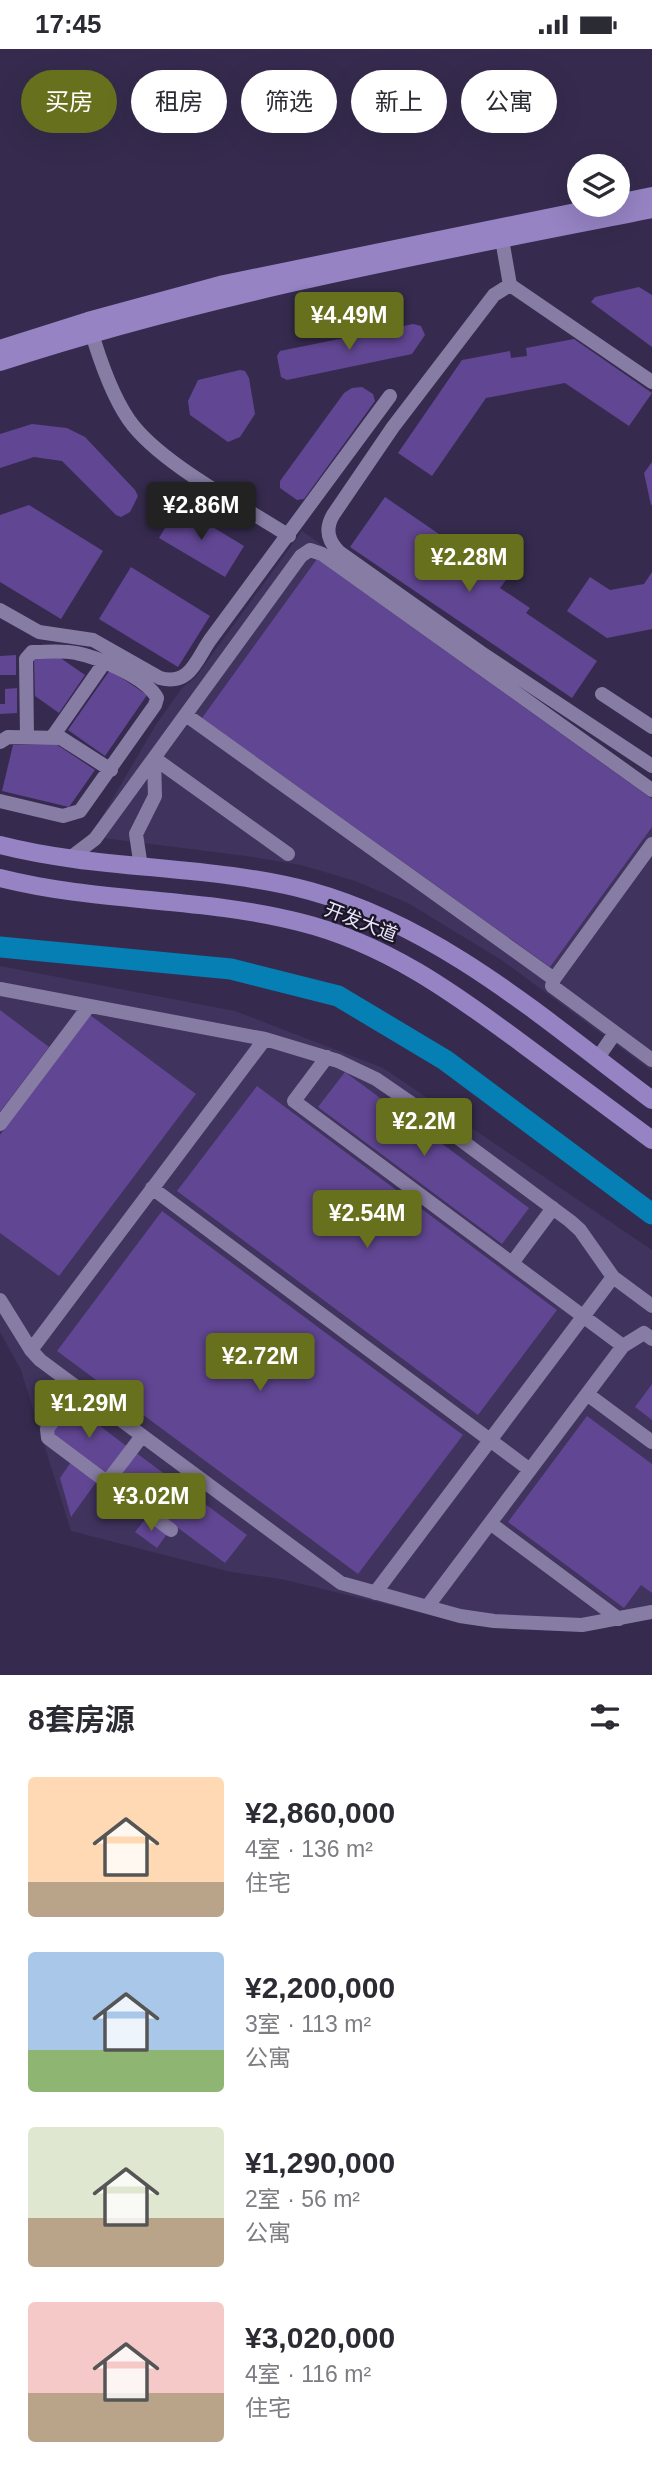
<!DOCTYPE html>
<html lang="zh">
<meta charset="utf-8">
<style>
:root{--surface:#fff;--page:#f2f2f3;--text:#2b2b33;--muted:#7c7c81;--accent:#67701d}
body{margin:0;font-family:Helvetica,"Noto Sans SC",sans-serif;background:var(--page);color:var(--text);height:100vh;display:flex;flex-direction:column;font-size:26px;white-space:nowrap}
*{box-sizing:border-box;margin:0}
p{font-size:23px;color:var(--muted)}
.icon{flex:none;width:38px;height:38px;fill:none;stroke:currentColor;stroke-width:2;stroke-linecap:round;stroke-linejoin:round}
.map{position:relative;height:1626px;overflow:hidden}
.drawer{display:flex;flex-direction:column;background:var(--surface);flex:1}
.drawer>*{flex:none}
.top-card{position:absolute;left:21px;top:21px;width:611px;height:63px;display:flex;gap:14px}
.buttons{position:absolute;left:567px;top:105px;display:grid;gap:14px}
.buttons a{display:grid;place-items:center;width:63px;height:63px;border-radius:50%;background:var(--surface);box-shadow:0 7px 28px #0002;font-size:35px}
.price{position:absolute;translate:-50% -60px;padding:0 16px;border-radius:7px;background:var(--accent);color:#fff;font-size:23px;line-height:46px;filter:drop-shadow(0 2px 4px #0008)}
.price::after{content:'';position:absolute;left:50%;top:42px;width:21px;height:16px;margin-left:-10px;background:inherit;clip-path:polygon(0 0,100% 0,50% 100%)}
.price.active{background:#222;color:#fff}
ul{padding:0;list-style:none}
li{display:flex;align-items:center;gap:21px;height:175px;padding:0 28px}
li span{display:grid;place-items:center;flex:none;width:196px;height:140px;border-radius:7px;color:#555}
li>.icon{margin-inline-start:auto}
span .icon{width:84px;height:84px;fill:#fffc;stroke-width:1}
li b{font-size:30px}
h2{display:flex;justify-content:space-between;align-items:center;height:84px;padding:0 28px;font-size:30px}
.chip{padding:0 24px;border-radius:32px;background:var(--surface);box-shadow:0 7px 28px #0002;font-size:24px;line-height:63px}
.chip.active{background:var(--accent);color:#fff}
.status{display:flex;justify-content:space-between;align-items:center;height:49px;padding:0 35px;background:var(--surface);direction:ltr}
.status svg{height:19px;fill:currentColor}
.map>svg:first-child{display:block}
.built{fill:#40335d}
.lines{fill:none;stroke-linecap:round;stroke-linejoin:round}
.river{stroke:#067fb4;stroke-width:21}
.building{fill:#614693}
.minor{stroke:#877ca4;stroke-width:14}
.major{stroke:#9583c3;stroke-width:18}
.labels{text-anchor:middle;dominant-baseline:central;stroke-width:5;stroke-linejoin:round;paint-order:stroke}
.street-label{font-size:19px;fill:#eae5fb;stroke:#1c1727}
</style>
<div class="status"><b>17:45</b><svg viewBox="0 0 49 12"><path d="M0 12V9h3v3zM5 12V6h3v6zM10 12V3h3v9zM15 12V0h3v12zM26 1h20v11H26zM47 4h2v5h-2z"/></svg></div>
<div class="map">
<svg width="652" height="1626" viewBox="0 0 652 1626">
<rect width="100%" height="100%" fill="#362b4e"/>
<path class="built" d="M302,482l350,251v289l-149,-110 -95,-58 -53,-22 -54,-16 -55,-9 -159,-20 9,-9 61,-104 26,-36 12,-9z
M0,917l235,45 148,57 269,182v367l-196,4 -175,-42 -50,-7 -160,-41 -50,-161 -21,-38z"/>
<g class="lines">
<path class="river" d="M0,898l231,22 107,27 107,64 207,154"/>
</g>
<path class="building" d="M639,238l13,8v52l-61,-45 4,-5z
M413,275l8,2 4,9 -13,19 -125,26 -6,-3 -4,-21 3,-5z
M574,290l78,54 -23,33 -64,-43 -79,15 -54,78 -34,-23 64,-93 48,-9 1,7 16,-2 -1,-8z
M240,321l5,1 4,7 6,36 -15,23 -12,5 -38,-27 -2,-14 10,-21z
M362,338l11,7 2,7 -71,98 -7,1 -17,-12v-7l64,-88 8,-5z
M32,375l35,4 18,9 50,53 3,6 -8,16 -9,5 -5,-2 -54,-54 -28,-4 -34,11v-34z
M652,413v43h-1l-7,-32z
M385,448l121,83 -6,8 30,20 -4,5 71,48 -25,37 -222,-151z
M29,456l74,46 -42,68 -61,-37v-67z
M178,457l66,40 -19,31 -66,-39z
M317,510l335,240v28l-102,140 -348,-249z
M131,518l79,49 -32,51 -79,-48z
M652,523v57l-45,9 -40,-27 23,-34 20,13 34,-6z
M16,606v20h-16v-19z
M59,608l26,18 -26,38 -24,-17 -1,-38z
M110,621l37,25 -42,61 -37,-26z
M17,639v25l-17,1v-10h5v-15z
M56,695l39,26 -26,37 -67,-16 11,-46z
M0,961l49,37 -49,65z
M90,966l106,79 -137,182 -59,-43v-98z
M345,1023l184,136 -27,36 -184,-137z
M257,1037l300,224 -79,105 -301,-224z
M162,1162l301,224 -105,139 -301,-223z
M652,1335v36l-17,-13z
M71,1355l58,44 -21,28 -59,-43z
M587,1367l65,48v129l-11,-8 -17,23 -116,-86z
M135,1403l112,83 -22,28 -111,-83z
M71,1413l26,19 -26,36 -11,-39z
M146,1469l21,16 -10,14 -22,-16z"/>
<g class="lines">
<path class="minor" d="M500,179l10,57 142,97
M510,236l-16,10 -101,132 -60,88c-8,14 -5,26 6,37l141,100 172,114
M90,278c9,31 21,67 39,93 30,43 114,86 160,116
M0,561l39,22 54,8 67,38c30,8 36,-18 50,-38l180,-244
M602,645l50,33
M186,666l368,264
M53,687l51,-73
M0,693l8,-5 53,1 50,32
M0,752l63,15 17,-5 75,-106 2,-7c-10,-20 -59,-41 -81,-45 -14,-3 -30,-1 -44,-1l-6,7 1,78
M652,795l-98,135 -2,7 100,74
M288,805l-134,-96 147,-202 9,-6 12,4 330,236
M70,809l25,-19 59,-81
M141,818l-5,-33 19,-38 -1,-38
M0,940l265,50 73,22 38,18 35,24 159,118 10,9 33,47 39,29
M327,1008l-33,44 329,245
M597,1010l18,-26
M0,1075l89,-118
M152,1139l378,282
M512,1214l41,-55
M0,1251l31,50 9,10 301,223 119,33 34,5 88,4 70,-13
M31,1301l234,-311
M78,1339l-31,41 1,9 123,92
M587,1345l65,48
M107,1433l35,-46
M490,1474l129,96
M375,1544l238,-316
M427,1558l196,-261 21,-13 8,6"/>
<path class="major" d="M618,154l34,-7
M0,300l88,-28 136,-37 386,-79
M0,313c215,-70 431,-109 652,-153
M0,796c101,26 209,19 310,46 131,36 235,129 342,209
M0,829c98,25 201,19 299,44 86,21 155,71 225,123 43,32 85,63 128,95"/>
</g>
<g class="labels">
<g class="street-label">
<text transform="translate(361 873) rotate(21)">开发大道</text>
</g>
</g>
</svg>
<div class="buttons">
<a><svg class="icon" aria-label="layers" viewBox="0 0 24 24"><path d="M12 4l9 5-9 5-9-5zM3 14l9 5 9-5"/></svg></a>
</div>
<b class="price" style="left:349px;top:303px">¥4.49M</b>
<b class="price active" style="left:201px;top:493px">¥2.86M</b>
<b class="price" style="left:469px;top:545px">¥2.28M</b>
<b class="price" style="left:424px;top:1109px">¥2.2M</b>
<b class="price" style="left:367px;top:1201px">¥2.54M</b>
<b class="price" style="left:260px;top:1344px">¥2.72M</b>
<b class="price" style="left:89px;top:1391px">¥1.29M</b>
<b class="price" style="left:151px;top:1484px">¥3.02M</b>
<div class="top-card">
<a class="chip active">买房</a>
<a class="chip">租房</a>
<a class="chip">筛选</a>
<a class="chip">新上</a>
<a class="chip">公寓</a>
</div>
</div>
<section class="drawer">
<h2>8套房源<svg class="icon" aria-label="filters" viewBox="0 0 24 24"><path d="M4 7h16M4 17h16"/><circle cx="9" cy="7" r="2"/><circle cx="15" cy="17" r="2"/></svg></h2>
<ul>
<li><span style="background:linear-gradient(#ffd9b3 75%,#b9a48a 0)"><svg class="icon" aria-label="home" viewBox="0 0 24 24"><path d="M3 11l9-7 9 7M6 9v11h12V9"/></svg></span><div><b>¥2,860,000</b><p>4室 · 136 m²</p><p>住宅</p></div></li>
<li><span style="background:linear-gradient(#a9c7e8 70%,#8fb573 0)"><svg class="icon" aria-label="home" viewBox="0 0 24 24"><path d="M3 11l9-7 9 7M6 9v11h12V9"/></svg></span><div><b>¥2,200,000</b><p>3室 · 113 m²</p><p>公寓</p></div></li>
<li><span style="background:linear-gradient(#dfe7d0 65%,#b9a48a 0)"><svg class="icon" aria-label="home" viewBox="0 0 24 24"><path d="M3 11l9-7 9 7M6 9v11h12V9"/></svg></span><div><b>¥1,290,000</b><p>2室 · 56 m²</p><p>公寓</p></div></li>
<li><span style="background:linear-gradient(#f6c9c9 65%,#b9a48a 0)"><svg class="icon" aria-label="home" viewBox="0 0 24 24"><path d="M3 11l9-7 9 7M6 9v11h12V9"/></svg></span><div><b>¥3,020,000</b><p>4室 · 116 m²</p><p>住宅</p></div></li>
</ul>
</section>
